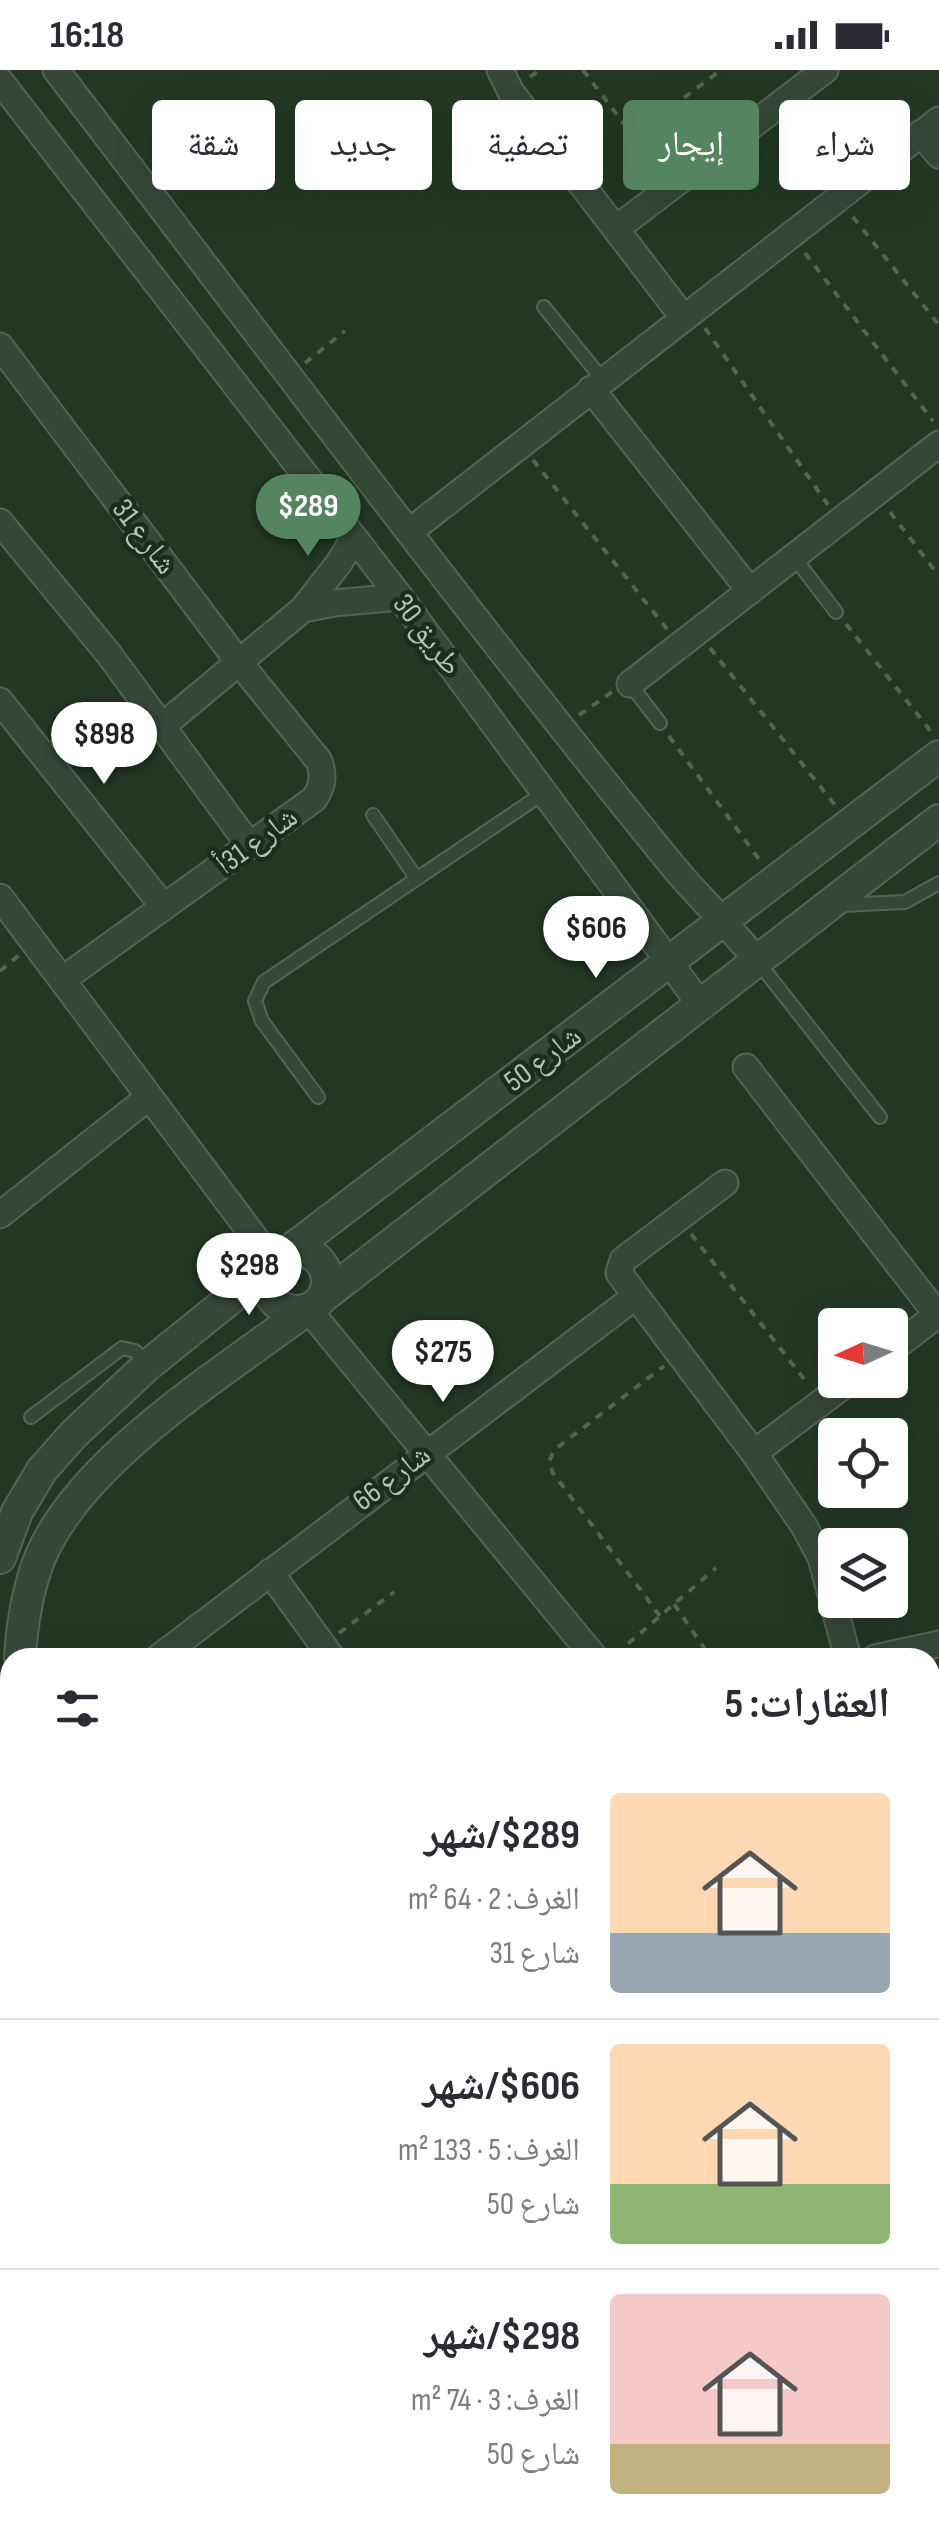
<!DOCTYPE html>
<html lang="ar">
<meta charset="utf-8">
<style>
:root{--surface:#fff;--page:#f7f7f7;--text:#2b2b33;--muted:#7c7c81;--line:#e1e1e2;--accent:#55855f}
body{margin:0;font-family:"Sofia Sans Condensed","Noto Naskh Arabic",sans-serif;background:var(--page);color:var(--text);direction:rtl;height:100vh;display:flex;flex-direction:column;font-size:38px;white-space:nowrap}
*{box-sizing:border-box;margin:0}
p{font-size:32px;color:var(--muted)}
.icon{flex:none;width:55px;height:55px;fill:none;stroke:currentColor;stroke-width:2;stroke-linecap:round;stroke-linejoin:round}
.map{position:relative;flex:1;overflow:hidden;direction:ltr}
.drawer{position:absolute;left:0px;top:1578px;width:940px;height:892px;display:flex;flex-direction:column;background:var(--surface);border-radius:30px 30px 0 0;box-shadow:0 10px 40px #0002;direction:rtl}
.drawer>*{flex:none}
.hud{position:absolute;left:30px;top:30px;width:880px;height:90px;direction:rtl;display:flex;gap:20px}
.needle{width:65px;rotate:266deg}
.buttons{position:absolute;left:818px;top:1238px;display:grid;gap:20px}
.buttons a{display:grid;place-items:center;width:90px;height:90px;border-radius:10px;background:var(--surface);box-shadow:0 10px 40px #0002;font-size:50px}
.price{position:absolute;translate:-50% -85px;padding:0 22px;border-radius:35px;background:#fff;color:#222;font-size:32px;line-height:65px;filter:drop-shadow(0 2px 5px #0008)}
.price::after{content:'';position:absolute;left:50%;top:60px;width:30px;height:22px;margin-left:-15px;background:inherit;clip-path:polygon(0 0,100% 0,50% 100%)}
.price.on{background:var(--accent);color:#fff}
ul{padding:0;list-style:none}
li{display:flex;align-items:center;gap:30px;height:250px;padding:0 50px}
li+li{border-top:2px solid var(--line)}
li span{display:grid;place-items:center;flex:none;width:280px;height:200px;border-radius:10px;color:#555}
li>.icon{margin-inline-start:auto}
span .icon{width:120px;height:120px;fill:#fffc;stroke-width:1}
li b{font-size:42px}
h2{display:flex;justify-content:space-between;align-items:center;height:120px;padding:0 50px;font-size:42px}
.chip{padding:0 35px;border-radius:10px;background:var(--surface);box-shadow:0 10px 40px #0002;font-size:35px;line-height:90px}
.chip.on{background:var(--accent);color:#fff}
.status{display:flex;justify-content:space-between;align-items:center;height:70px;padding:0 50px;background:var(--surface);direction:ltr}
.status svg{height:28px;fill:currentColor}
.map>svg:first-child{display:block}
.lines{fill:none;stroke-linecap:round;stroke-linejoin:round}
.service-casing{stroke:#536656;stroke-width:16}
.minor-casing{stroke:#536656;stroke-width:29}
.tertiary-casing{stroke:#536656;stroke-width:34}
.path{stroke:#566450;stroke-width:4;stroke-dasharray:8 8;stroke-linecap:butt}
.service{stroke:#364837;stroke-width:12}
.minor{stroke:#364837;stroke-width:25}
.tertiary{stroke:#364837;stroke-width:30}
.labels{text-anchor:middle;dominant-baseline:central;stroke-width:9;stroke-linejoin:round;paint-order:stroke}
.street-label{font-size:30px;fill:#b0c5b3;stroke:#1b2d1d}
</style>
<div class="status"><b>16:18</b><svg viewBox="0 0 49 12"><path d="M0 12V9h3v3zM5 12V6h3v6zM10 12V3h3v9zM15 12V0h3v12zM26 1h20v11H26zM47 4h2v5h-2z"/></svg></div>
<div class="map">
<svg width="939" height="2469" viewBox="0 0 939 2469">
<rect width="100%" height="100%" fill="#223824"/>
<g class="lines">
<defs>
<path id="service" d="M544,237l59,73
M794,487l42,55
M630,614l30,39
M373,745l44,64
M841,835l64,-3 34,-19
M758,892l122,155
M318,1027l-56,-76 -7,-20 9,-19 281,-190
M31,1347l91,-69 13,3 13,14
M328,2460l7,9"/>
<path id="minor" d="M56,0c204,266 404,535 616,795 27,33 59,62 85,96
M500,0l11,22 172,225
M0,11l400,516 300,407
M921,63l18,22
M617,158l208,-158
M0,276l238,315 81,100c5,15 4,25 -5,38l-252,181
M591,319l159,202
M0,452l108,131 142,193
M409,462l530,-412
M303,539l31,-6 66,-6
M630,614l309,-240
M0,631l164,206
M160,658l143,-119 36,-46 15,-25
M0,827l273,365
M746,997l193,250
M0,1145l149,-118
M636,1226l118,157 50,73 17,32 27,100
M308,1239l287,349
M890,1281l47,-36
M754,1383l97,-73
M270,1502l62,86
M158,1588l478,-362 -17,-23 4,-13 102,-77
M875,1588l64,-14
M930,1841l9,11
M0,2078l10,-7
M0,2143l10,-7
M930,2189l9,12
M930,2257l9,-7
M395,2469l12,-9"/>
<path id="tertiary" d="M267 1211a30 30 0 1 1 60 0a30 30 0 1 1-60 0Z
M289,1181l650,-495
M323,1227l616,-477
M0,1488l17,-46 25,-42 32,-36 74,-69 123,-99
M20,1588c2,-34 7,-66 19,-98 40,-99 182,-186 266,-249
M0,1717l10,20
M542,2460l8,9
M610,2460l8,9"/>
</defs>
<use href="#service" class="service-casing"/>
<use href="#minor" class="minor-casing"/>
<use href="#tertiary" class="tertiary-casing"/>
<path class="path" d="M583,0l76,100
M530,7l10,-7
M633,66l88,-66
M853,147l86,108
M805,183l128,168
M705,258l123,177
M305,293l40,-32
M533,390l134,169
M890,442l49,64
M846,554l87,110
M710,578l125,157
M579,645l33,-23
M669,666l92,126
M0,901l19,-16
M691,1164l117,150
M674,1534l37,54
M660,1546l-107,-143 -4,-11 5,-12 110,-84
M339,1563l55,-41
M616,1584l100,-86
M930,1651l9,-7
M930,2065l9,12
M930,2112l9,-7
M720,2469l11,-9"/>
<use href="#service" class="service"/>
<use href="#minor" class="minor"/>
<use href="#tertiary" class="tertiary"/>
</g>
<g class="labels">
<g class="street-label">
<text transform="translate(144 467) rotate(53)">شارع 31</text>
<text transform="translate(427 565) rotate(53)">طريق 30</text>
<text transform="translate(257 771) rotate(-36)">شارع 31أ</text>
<text transform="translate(543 989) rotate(-37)">شارع 50</text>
<text transform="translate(392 1408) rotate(-37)">شارع 66</text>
</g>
</g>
</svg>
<div class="buttons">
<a><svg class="needle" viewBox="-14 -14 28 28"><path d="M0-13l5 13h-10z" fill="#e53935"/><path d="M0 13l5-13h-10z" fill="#7c7c81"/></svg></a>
<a><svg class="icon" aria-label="locate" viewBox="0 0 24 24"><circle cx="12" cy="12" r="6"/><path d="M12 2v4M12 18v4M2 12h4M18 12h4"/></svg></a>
<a><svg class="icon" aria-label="layers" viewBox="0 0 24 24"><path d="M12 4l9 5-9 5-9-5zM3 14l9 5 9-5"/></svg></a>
</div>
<b class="price on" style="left:308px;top:489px">$289</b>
<b class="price" style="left:104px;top:717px">$898</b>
<b class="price" style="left:596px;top:911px">$606</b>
<b class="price" style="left:249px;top:1248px">$298</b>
<b class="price" style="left:443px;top:1335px">$275</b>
<div class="hud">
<a class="chip">شراء</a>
<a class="chip on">إيجار</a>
<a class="chip">تصفية</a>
<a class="chip">جديد</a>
<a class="chip">شقة</a>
</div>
<section class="drawer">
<h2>العقارات: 5<svg class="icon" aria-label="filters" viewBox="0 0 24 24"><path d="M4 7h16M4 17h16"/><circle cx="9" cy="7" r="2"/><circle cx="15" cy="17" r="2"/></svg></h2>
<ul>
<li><span style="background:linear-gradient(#ffd9b3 70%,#9aa5b1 0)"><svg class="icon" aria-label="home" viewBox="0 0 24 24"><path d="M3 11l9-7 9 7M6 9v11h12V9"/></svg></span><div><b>$289/شهر</b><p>الغرف: 2 · 64 m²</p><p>شارع 31</p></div></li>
<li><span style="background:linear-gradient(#ffd9b3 70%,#8fb573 0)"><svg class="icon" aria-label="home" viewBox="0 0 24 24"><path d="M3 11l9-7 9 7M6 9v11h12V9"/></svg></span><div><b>$606/شهر</b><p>الغرف: 5 · 133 m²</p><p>شارع 50</p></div></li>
<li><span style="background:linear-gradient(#f6c9c9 75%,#c2b280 0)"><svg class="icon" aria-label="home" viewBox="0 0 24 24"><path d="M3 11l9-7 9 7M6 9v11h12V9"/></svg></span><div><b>$298/شهر</b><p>الغرف: 3 · 74 m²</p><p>شارع 50</p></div></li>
</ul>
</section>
</div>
